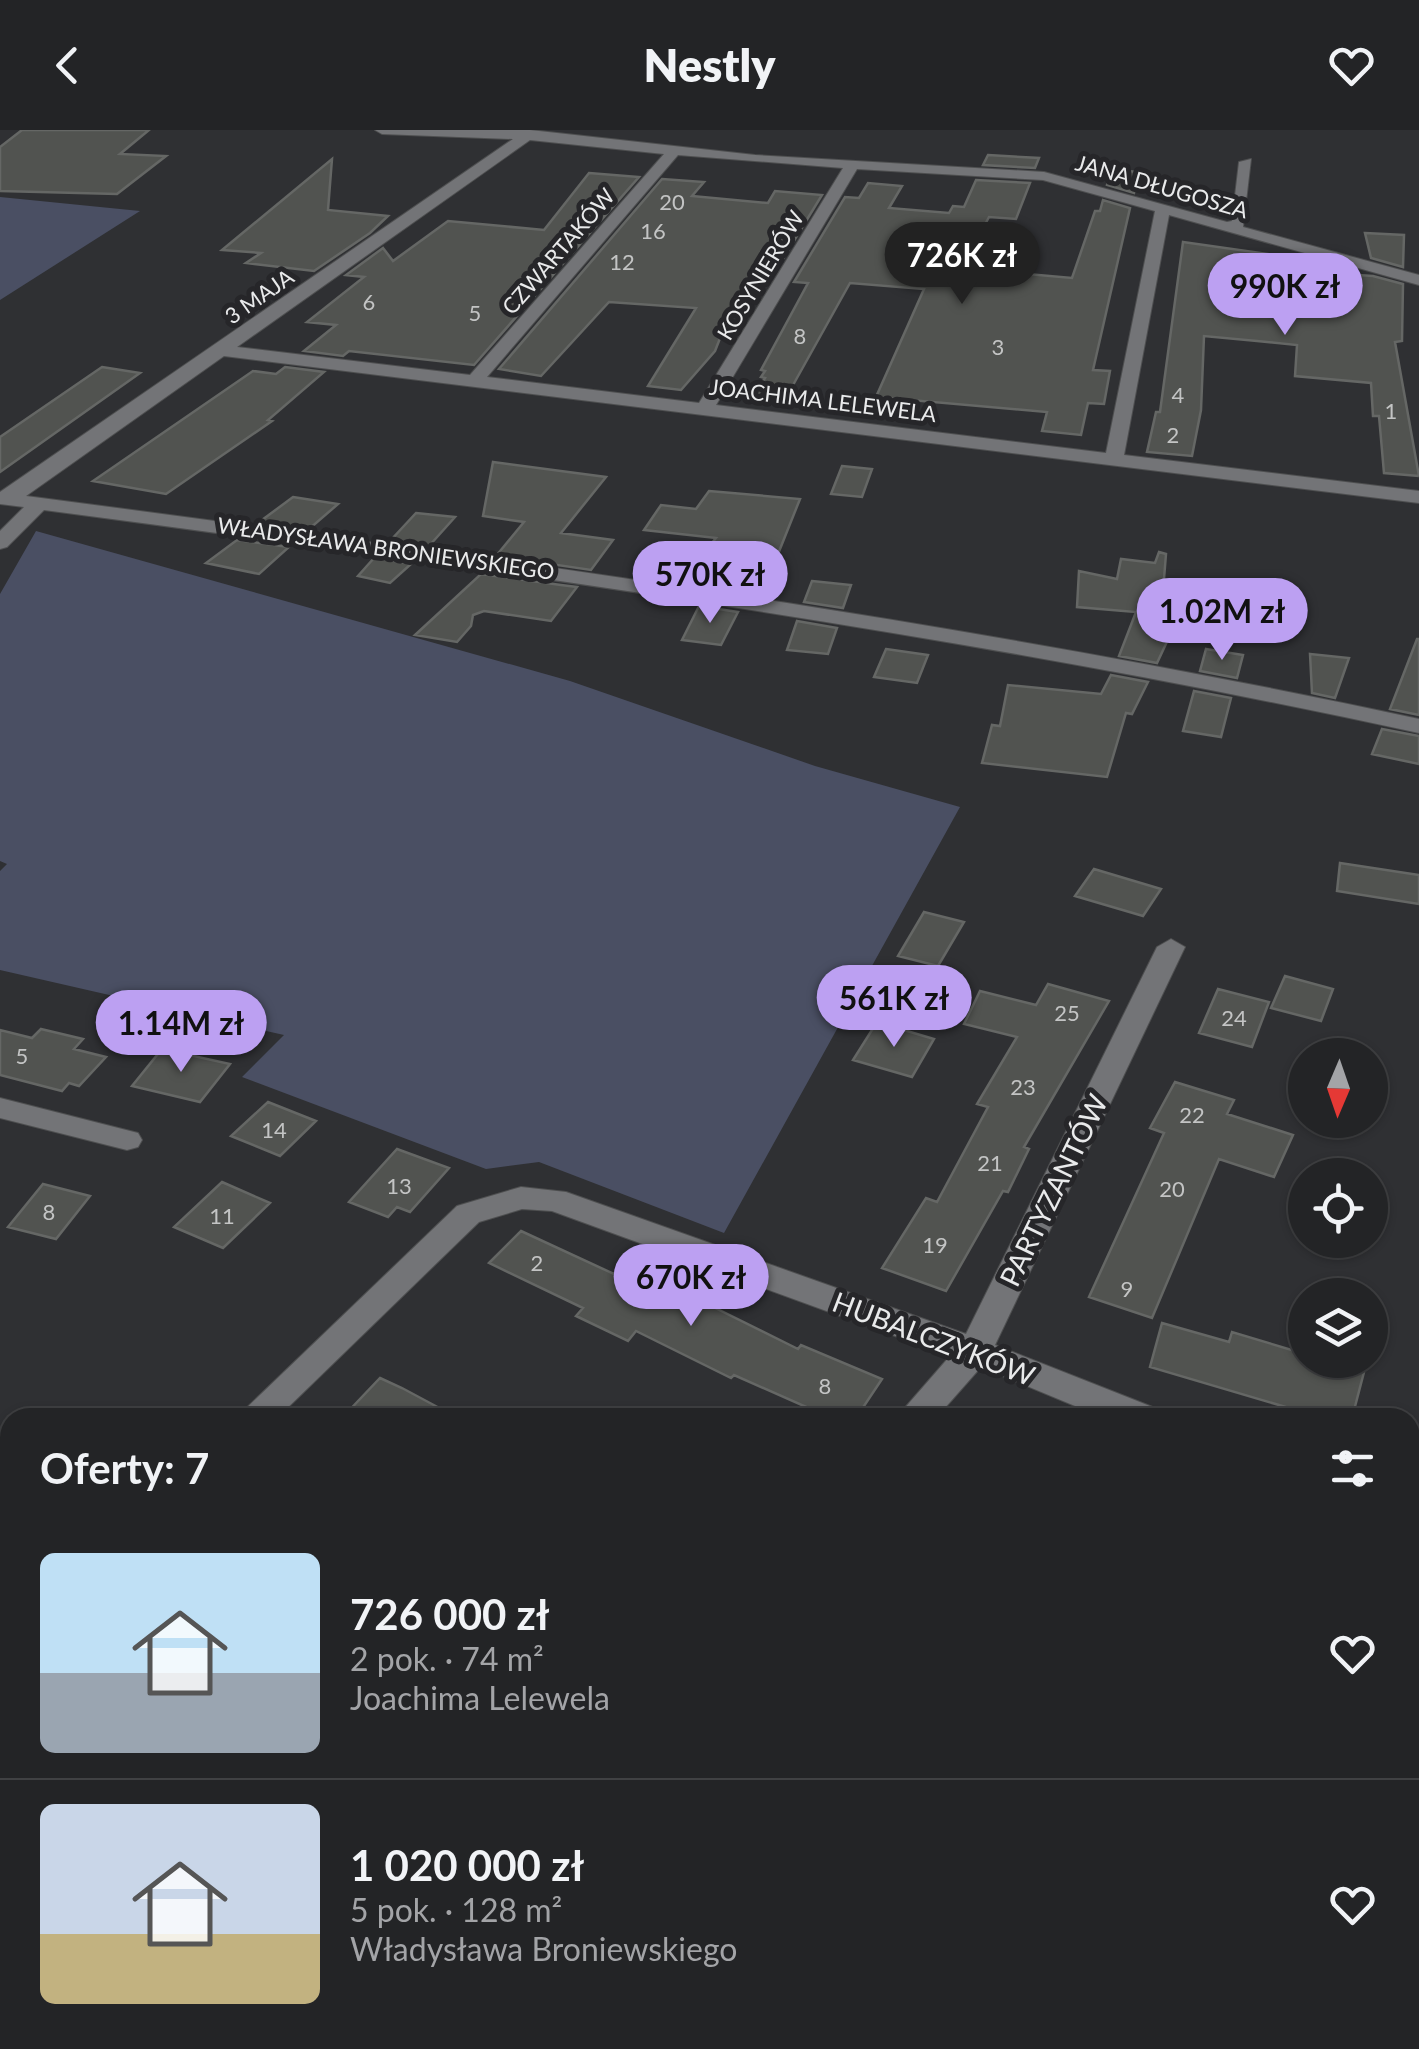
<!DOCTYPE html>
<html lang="pl">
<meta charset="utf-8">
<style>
:root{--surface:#232426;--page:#2f3032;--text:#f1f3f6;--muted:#a3a4a7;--line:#404143;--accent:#bca0f2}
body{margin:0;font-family:Lato,sans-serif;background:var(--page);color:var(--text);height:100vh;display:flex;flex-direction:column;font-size:38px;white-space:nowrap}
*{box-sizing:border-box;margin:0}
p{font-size:32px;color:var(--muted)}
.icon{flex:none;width:55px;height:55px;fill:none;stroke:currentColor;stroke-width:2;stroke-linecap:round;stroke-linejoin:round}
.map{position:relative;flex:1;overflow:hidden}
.sheet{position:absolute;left:0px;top:1278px;width:1420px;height:642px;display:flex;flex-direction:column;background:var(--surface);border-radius:30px 30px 0 0;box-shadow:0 2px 8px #0004,0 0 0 2px var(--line)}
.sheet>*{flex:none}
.needle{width:65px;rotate:182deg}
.fabs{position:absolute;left:1288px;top:908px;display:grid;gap:20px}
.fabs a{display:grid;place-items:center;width:100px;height:100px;border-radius:50%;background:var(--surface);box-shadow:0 2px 8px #0004,0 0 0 2px var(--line);font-size:50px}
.price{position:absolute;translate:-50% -85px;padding:0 22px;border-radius:35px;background:var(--accent);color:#111;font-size:32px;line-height:65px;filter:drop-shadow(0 2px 5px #0008)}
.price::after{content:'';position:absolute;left:50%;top:60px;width:30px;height:22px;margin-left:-15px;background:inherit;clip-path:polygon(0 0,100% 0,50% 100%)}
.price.active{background:#222;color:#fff}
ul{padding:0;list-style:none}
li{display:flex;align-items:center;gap:30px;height:250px;padding:0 40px}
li+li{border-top:2px solid var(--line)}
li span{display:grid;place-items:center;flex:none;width:280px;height:200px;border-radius:15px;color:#555}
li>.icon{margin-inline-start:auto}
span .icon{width:120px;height:120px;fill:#fffc;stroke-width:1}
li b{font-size:42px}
h2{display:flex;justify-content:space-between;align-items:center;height:120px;padding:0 40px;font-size:42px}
header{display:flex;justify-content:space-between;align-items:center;height:130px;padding:0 40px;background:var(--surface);font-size:45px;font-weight:800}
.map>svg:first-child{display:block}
.green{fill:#4a4f63}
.building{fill:#515350;stroke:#656765;stroke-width:2.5}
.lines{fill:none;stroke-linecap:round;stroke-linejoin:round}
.minor-casing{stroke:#4e4f50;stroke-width:2}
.minor{fill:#737477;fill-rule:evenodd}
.labels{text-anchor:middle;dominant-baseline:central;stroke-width:10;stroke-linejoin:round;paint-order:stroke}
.far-street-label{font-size:22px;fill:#e9eaeb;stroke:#262629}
.number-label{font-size:22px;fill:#c3c4c4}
.street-label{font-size:28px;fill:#e9eaeb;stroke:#262629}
</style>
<header><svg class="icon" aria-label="back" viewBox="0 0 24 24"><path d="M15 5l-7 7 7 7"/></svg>Nestly<svg class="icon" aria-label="heart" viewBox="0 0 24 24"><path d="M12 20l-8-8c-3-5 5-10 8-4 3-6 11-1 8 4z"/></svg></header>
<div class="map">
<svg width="1419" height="1919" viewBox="0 0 1419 1919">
<rect width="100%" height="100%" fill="#2f3033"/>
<path class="green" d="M0,67l140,14 -140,89z
M36,401l534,150 245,85 145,41 -236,426 -185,-71 -53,7 -244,-92 42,-42 -284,-65v-99l7,-7 -7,-3v-267z"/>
<path class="building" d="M22,0h127l-29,24 46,2 -49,38 -117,-3v-44z
M988,25l51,3 -4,10 -52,-3z
M332,29l-4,51 60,6 -18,17 -56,38 -68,-8 15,-10 -39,-3z
M1111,40l28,2 -5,21 -27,-8z
M589,43l50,4 -165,188 -125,-14 -6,5 -39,-5 32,-26 -29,-3 57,-45 -18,-2 37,-27 10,13 55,-40 96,9z
M662,49l42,3 -12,14 76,7 7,-12 47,4 -52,85 -16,-1 -26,39 -13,33 -34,39 -33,-4 48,-78 -87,-6 -68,74 -42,-7z
M976,50l54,3 -14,36 -27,-2 -27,51 110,10 23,-67h5l3,-11 27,8 -37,162 17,1 -6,33 -16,-1 -7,32 -39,-4 5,-19 -171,-15 48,-108 -74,-6 -67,120 -32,-3 14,-22 -4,-1 4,-6 -4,-1 47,-87 -14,-1 51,-85 14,1 9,-15 34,3 -13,22 60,5 4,-7 11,1z
M1365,103l39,2 -1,32 -32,-9z
M1183,112l85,12 -1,15 106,7 30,8 -1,57 -7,1 24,134 -35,-3 -5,-57h-6l-2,-33 -76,-7 2,-31 -40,-4 -53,-5 -3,74 -9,46 -45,-4 9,-40h4z
M102,237l38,6 -140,99v-35z
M285,237l39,5 -56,48 4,1 -106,73 -73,-13 160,-110 23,3z
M493,332l113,15 -45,56 52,7 -22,30 -95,-14 28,-34 -41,-6z
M842,336l30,3 -10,28 -31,-3z
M709,361l91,8 -34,85 -14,-2 -5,11 -63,-16 32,-39 -72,-8 17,-25 35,4z
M293,367l45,7 -30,26 -50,-7z
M416,383l39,4 -26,29 -39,-5z
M237,410l52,7 -30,27 -53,-11z
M1159,422l7,2 -6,75 12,2 -15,32 -38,-7 17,-44 -59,-5 2,-36 38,8 4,-20 34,4z
M374,428l15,2 22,4 -21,19 -32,-7z
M481,444l80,11 16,2 -26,34 -67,-10 -11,4 -2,11 -14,16 -42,-7z
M812,451l39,4 -8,23 -39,-6z
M699,476l39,6 -17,33 -39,-5z
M797,491l40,7 -9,26 -41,-4z
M1417,509h2v76l-29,-6z
M886,519l42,6 -11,28 -43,-6z
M1206,519l37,6 -6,23 -37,-7z
M1310,524l39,4 -14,40 -23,-5z
M1111,545l37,7 -16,32 -6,-1 -19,64 -125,-14 10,-38 8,1 8,-41 93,9z
M1194,561l37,7 -10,39 -38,-6z
M1382,599l37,7v28l-47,-10z
M1340,733l79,12v29l-82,-13z
M1094,739l67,20 -18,27 -68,-20z
M924,782l40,10 -26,44 -40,-10z
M1285,846l48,13 -12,32 -50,-13z
M1048,854l61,17 -85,146 5,2 -21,43 -5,-1 -57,100 -64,-23 44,-70 11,4 51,-95 -11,-3 40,-67 -53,-13 16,-33 56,14z
M1218,859l51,13 -17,45 -53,-14z
M877,892l57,17 -22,38 -59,-17z
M41,899l42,10 -9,10 32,8 -27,29 -10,-3 -7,8 -62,-16v-45l32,8z
M162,919l68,15 -30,38 -68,-16z
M1175,952l59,18 -7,14 66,21 -19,42 -55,-18 -67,159 -63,-21 75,-164 -14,-5z
M268,972l48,19 -36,35 -49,-20z
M397,1019l52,19 -39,44 -13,-5 -9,10 -39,-15z
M222,1052l48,21 -47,45 -49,-21z
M43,1054l47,12 -34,43 -48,-12z
M521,1101l93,43 4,-5 75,34 4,-4 101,50 3,-4 81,34 -26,39h-25l-97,-43 -3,3 -95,-47 -8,10 -52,-25 7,-8 -94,-45z
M1162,1193l67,19 3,-10 73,22v6h19l40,12 -12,46h-29l-173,-51z
M380,1248l22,10 56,30h-116z"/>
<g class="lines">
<defs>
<path id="minor" d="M375,0h155l225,25 289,17 183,50 5,-1 7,-59 12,-3 -8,68 176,48v10l-250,-70 -45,240 295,36v12l-1195,-147 -198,140c465,61 933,124 1393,223v14c-454,-99 -915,-162 -1375,-223l-37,37 -7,2v-18l24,-24 -24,-3v-12l513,-353 -131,-5zM530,10l134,14 -194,221 -233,-28zM678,25l165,13 -144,235 -212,-26zM857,39l186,11 112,31 -49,242 -390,-48z
M1171,809l14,8 -190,398 160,63 5,10h-56l-123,-51 -45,51h-40l54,-62 -398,-145 -30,-2 -43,13 -202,196h-41l221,-212 64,-19 45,5 400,142 191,-387z
M0,968l138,35 4,7 -4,7 -11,3 -127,-32z
M1410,1375l9,3v31l-9,-3z
M10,1463v37l-10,4v-37z
M300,1910h52l-3,9h-52z"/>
</defs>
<use href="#minor" class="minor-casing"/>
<use href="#minor" class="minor"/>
</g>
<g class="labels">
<g class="far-street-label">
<text transform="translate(1162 56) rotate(16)">JANA DŁUGOSZA</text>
<text transform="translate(558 121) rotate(-49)">CZWARTAKÓW</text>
<text transform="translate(760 145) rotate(-59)">KOSYNIERÓW</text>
<text transform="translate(259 166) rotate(-35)">3 MAJA</text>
<text transform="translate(823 270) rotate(7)">JOACHIMA LELEWELA</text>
<text transform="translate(386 418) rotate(8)">WŁADYSŁAWA BRONIEWSKIEGO</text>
</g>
<g class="number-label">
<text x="672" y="71">20</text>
<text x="653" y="100">16</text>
<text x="622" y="131">12</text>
<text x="369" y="171">6</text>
<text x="475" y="182">5</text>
<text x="800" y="205">8</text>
<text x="998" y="216">3</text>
<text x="1178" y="264">4</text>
<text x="1391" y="280">1</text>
<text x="1173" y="304">2</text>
<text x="1067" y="882">25</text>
<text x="1234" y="887">24</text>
<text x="22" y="925">5</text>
<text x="1023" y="956">23</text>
<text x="1192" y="984">22</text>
<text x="274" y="999">14</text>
<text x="990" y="1032">21</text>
<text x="399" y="1055">13</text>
<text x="1172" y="1058">20</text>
<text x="49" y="1081">8</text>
<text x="222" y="1085">11</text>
<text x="935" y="1114">19</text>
<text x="537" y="1132">2</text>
<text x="1127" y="1158">9</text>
<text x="825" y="1255">8</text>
</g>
<g class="street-label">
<text transform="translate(1053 1060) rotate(-64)">PARTYZANTÓW</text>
<text transform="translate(934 1208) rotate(21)">HUBALCZYKÓW</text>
</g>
</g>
</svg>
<div class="fabs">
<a><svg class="needle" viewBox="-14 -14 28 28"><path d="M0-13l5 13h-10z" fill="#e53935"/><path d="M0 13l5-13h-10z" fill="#a3a4a7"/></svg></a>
<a><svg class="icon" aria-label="locate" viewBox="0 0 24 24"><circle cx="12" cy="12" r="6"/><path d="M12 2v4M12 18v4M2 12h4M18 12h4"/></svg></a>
<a><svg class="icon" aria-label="layers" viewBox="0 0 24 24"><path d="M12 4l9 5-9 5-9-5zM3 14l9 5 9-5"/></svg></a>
</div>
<b class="price active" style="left:962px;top:177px">726K zł</b>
<b class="price" style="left:1285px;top:208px">990K zł</b>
<b class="price" style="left:710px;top:496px">570K zł</b>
<b class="price" style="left:1222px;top:533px">1.02M zł</b>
<b class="price" style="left:894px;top:920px">561K zł</b>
<b class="price" style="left:181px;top:945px">1.14M zł</b>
<b class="price" style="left:691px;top:1199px">670K zł</b>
<section class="sheet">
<h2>Oferty: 7<svg class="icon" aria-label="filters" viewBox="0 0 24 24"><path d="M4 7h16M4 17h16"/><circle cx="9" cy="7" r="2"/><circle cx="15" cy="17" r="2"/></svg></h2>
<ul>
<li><span style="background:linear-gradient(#bfe0f5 60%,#9aa5b1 0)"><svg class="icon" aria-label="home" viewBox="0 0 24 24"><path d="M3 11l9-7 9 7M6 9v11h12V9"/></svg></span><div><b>726 000 zł</b><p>2 pok. · 74 m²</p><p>Joachima Lelewela</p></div><svg class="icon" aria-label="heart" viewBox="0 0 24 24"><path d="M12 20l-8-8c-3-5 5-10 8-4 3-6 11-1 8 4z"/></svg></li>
<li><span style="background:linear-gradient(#c9d6e8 65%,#c2b280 0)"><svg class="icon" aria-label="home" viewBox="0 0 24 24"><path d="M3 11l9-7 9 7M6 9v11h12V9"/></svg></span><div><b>1 020 000 zł</b><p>5 pok. · 128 m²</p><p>Władysława Broniewskiego</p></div><svg class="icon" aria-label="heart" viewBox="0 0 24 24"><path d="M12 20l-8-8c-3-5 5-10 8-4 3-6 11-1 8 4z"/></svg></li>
</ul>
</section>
</div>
